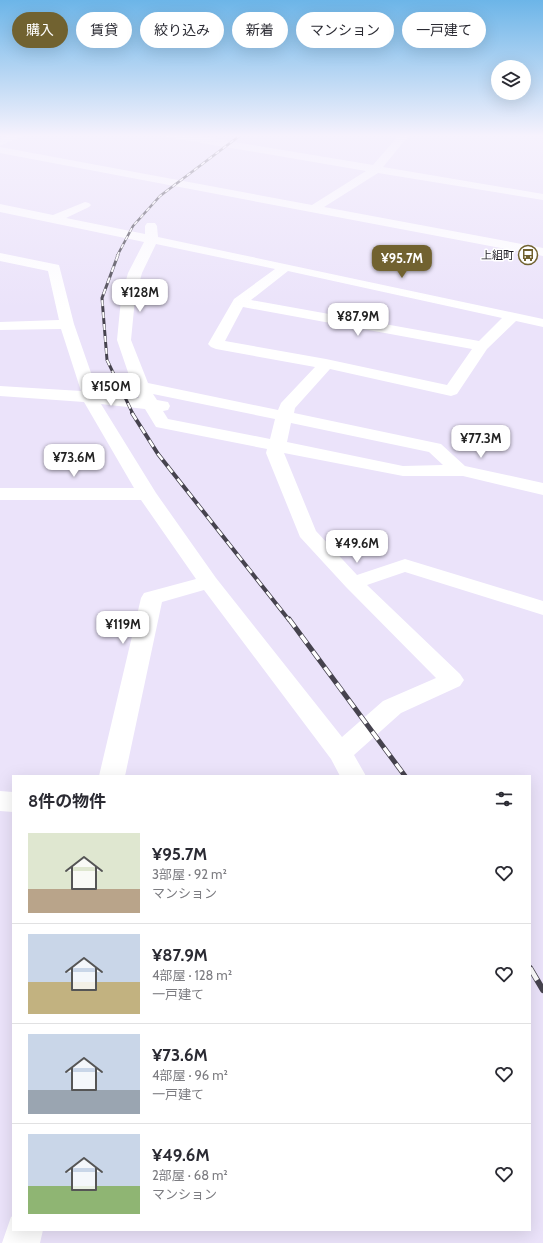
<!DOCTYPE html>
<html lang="ja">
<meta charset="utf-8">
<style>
:root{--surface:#fff;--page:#f2f2f3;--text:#2b2b33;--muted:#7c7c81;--line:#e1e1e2;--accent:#716230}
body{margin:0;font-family:Cabin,"Noto Sans JP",sans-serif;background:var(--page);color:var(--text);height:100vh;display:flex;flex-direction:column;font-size:15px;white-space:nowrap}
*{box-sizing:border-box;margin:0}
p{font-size:13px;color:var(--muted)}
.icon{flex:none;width:22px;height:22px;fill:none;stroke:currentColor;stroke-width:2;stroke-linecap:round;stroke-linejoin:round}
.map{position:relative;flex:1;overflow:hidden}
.sheet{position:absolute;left:12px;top:775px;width:519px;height:456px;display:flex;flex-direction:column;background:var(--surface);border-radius:0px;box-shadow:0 4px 16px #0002}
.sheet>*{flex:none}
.top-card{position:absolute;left:12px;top:12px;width:519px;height:36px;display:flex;gap:8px}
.buttons{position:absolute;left:491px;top:60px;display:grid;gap:8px}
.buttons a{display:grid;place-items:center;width:40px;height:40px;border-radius:50%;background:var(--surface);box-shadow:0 4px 16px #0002;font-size:20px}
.price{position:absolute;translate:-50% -34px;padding:0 9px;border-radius:8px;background:#fff;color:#222;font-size:13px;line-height:26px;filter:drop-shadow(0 1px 2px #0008)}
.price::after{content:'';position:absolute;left:50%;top:24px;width:12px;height:9px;margin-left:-6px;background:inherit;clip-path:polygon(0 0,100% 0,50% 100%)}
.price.on{background:var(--accent);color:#fff}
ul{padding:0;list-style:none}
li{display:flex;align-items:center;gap:12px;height:100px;padding:0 16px}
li+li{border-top:1px solid var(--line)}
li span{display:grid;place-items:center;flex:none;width:112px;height:80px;border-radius:0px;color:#555}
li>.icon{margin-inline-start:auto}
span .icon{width:48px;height:48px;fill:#fffc;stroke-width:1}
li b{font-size:17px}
h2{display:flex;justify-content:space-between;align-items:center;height:48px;padding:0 16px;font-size:17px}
.pill{padding:0 14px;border-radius:18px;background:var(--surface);box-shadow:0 4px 16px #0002;font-size:14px;line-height:36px}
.pill.on{background:var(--accent);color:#fff}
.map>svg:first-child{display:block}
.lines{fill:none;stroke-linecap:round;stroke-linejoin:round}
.minor{fill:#fff;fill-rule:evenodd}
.rail-far4-casing{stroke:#46434e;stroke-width:2.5}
.rail-far3-casing{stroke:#46434e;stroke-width:3}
.rail-far2-casing{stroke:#46434e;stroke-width:4}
.rail-far1-casing{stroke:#46434e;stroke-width:5}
.rail-casing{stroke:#46434e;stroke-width:6}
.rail-far4{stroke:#fff;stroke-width:1.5;stroke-dasharray:4.5;stroke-linecap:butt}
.rail-far3{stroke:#fff;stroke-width:2;stroke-dasharray:6;stroke-linecap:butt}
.rail-far2{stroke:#fff;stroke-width:2.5;stroke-dasharray:8;stroke-linecap:butt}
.rail-far1{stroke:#fff;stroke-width:3.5;stroke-dasharray:10;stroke-linecap:butt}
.rail{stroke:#fff;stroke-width:4.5;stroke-dasharray:14;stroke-linecap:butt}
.labels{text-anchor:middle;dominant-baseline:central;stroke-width:3;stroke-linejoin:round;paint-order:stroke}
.far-poi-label{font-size:11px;fill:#1e1c24;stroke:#fff;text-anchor:end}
</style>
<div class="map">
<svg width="543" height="1243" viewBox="0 0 543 1243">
<rect width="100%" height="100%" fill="#ebe3fa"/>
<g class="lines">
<path class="minor" d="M12,134h14l-26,12v-7z
M162,134h24l187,31 27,-31h10l-27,33 160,27v6l-165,-27 -54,34 219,41v8l-543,-103v-6l312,58 54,-34 -199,-34z
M85,202l4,1 2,2 -2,2 -23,11 79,16v-8l2,-3h8l2,3 1,11 385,82v8l-27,-6 -29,28 -30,45 -6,2 -121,-27 -35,39 -1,5 147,31 24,22 78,17v12l-80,-19h-60l-119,-23 32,78 41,44 48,-16 138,42v14l-138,-43 -38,13 93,89 4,6 -4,6 -59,27 -47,42 12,21h-26l-9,-17 -127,-169 -42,12 -37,174h-26l42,-178 3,-5 52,-14 -55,-79h-141v-12h134l-50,-86 -84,-6v-10l81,5 -20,-62 -61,1v-8l59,-2 -11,-49 -48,-10v-8l59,12 15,59 24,69 41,5 -6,-11 -16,-47 4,-41 7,-26 16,-31 -144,-30v-8l53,11zM156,244l119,25 -41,30 -26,45 3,3 5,2 99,18 -34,36 -3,7 -130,-27 -17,-43 4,-41 7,-26zM288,271l214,47 -23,23 -228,-41zM243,307l229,42 -25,36 -121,-26 -101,-18zM153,394l122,25 -5,20 -102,-20 -5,-8 5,-1 2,-4 -2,-4 -11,-2zM101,404l44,5 11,18 111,22 -1,4 34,84 46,50 90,91 -53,23 -41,36 -126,-159 -60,-85zM291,423l138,29 14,13 -40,1 -116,-24z
M0,791l13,1v20l-13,-1z
M13,1216v14h30l-3,13h-38l9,-26z"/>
<defs>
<path id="rail-far4" d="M117,256l16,-30 27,-30 82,-62"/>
<path id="rail-far3" d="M118,255l-16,43 5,62 26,54"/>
<path id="rail-far2" d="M132,413l26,41 131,166"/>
<path id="rail-far1" d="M289,619l116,157"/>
<path id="rail" d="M530,968l13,22"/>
</defs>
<use href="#rail-far4" class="rail-far4-casing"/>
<use href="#rail-far3" class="rail-far3-casing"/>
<use href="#rail-far2" class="rail-far2-casing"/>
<use href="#rail-far1" class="rail-far1-casing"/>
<use href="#rail" class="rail-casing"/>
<use href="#rail-far4" class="rail-far4"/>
<use href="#rail-far3" class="rail-far3"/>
<use href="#rail-far2" class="rail-far2"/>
<use href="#rail-far1" class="rail-far1"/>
<use href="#rail" class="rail"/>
</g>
<linearGradient id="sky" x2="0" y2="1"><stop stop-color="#6cb5e8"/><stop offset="0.44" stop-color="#f6f2fd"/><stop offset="1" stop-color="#f6f2fd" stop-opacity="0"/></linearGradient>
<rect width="543" height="308" fill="url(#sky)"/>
<defs>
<symbol id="bus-ring" viewBox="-11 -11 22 22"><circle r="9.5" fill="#fff" stroke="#716230" stroke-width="1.5"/><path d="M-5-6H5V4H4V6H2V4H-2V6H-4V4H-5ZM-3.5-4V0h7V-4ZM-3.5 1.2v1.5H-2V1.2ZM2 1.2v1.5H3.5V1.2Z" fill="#716230"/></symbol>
</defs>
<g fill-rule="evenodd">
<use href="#bus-ring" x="517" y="244" width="22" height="22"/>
</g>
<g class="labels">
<g class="far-poi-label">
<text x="514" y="255">上組町</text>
</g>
</g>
</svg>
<div class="buttons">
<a><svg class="icon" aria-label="layers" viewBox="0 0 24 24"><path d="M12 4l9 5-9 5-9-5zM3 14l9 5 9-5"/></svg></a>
</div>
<b class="price on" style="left:402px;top:279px">¥95.7M</b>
<b class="price" style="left:140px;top:313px">¥128M</b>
<b class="price" style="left:358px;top:337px">¥87.9M</b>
<b class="price" style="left:111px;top:407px">¥150M</b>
<b class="price" style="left:481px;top:459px">¥77.3M</b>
<b class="price" style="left:74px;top:478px">¥73.6M</b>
<b class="price" style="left:357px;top:564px">¥49.6M</b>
<b class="price" style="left:123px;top:645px">¥119M</b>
<div class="top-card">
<a class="pill on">購入</a>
<a class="pill">賃貸</a>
<a class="pill">絞り込み</a>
<a class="pill">新着</a>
<a class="pill">マンション</a>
<a class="pill">一戸建て</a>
</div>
<section class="sheet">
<h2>8件の物件<svg class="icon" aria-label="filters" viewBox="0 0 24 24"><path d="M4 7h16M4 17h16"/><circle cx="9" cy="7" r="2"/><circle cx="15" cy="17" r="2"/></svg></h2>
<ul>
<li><span style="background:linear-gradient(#dfe7d0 70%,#b9a48a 0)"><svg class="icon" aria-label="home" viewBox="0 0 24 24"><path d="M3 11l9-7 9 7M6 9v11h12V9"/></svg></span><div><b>¥95.7M</b><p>3部屋 · 92 m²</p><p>マンション</p></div><svg class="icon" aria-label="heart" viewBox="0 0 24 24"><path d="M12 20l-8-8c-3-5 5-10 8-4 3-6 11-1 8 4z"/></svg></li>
<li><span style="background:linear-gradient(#c9d6e8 60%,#c2b280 0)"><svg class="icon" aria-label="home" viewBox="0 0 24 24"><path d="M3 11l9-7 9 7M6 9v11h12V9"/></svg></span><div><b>¥87.9M</b><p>4部屋 · 128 m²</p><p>一戸建て</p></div><svg class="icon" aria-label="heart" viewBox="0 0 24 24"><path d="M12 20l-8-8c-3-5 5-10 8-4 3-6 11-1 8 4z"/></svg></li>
<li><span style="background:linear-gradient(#c9d6e8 70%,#9aa5b1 0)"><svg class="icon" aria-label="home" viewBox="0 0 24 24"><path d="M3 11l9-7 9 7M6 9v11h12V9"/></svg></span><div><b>¥73.6M</b><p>4部屋 · 96 m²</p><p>一戸建て</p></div><svg class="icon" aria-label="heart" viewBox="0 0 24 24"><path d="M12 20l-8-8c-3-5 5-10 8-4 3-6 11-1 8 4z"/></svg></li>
<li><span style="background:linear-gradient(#c9d6e8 65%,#8fb573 0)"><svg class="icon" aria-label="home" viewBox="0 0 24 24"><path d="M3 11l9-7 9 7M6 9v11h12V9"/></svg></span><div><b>¥49.6M</b><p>2部屋 · 68 m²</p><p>マンション</p></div><svg class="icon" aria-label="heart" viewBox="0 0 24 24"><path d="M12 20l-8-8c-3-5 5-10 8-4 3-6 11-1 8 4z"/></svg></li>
</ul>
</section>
</div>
